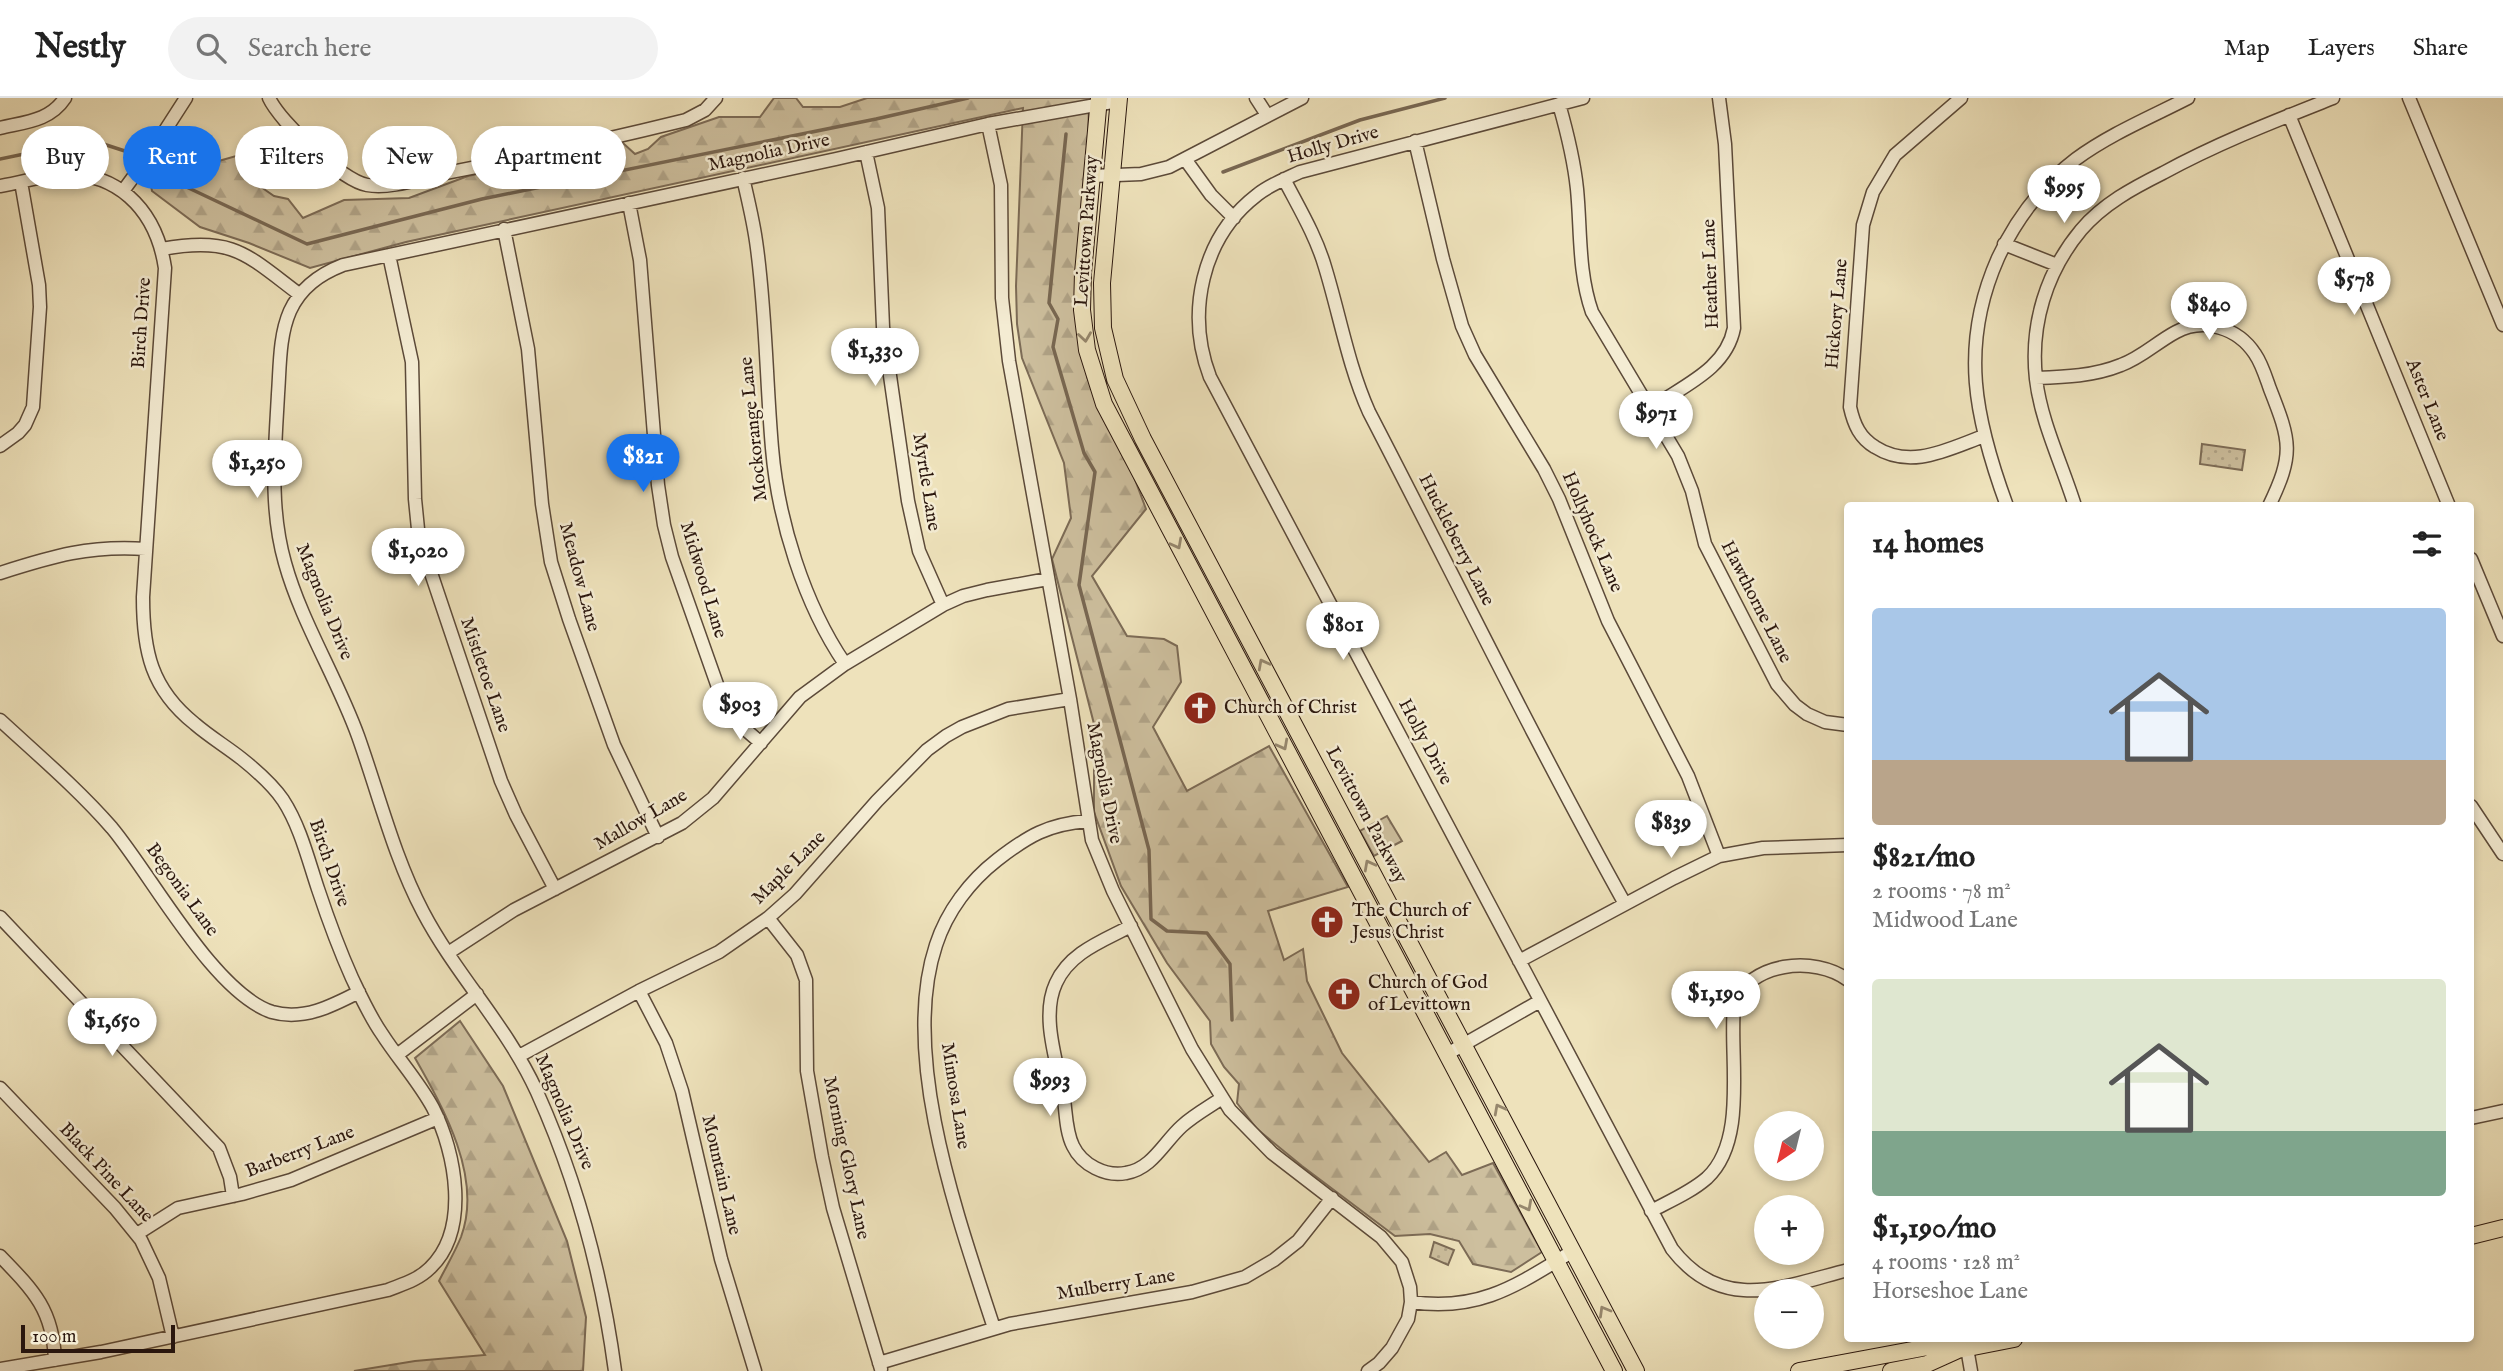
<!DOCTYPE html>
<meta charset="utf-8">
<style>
:root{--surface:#fff;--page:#f2f2f2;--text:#222;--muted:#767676;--line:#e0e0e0;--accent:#1a73e8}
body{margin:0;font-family:"IM FELL English",serif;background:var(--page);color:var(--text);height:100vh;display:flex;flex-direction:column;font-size:26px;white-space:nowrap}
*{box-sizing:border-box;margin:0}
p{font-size:23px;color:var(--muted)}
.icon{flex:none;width:38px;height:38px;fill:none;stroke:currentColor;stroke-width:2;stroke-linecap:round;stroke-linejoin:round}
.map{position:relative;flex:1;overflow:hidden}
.sheet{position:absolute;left:1844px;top:404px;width:630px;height:840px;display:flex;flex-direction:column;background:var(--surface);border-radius:7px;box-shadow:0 4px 10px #0003}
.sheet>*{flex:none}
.banner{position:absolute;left:21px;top:28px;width:665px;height:63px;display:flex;gap:14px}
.needle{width:46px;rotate:215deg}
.tools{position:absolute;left:1754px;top:1013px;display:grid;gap:14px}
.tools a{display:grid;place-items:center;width:70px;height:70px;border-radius:50%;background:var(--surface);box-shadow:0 4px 10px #0003;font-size:35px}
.scale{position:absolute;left:21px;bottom:18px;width:154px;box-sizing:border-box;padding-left:7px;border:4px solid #2b170e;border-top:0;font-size:19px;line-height:24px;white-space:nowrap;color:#2b170e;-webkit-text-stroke:5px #f4ecd3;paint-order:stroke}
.price{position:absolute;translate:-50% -60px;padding:0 16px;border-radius:24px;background:#fff;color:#222;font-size:23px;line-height:46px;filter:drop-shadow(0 2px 4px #0008)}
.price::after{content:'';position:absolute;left:50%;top:42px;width:21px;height:16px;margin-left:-10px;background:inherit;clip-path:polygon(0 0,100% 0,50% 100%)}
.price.active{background:var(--accent);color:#fff}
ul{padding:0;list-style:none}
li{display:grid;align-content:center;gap:14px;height:371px;padding:0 28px}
li span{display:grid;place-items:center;height:217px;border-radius:7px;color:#555}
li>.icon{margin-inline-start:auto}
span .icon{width:126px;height:126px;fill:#fffc;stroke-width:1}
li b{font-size:30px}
h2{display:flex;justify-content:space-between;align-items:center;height:84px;padding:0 28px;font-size:30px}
.tag{padding:0 24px;border-radius:32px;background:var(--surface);box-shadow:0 4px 10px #0003;font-size:24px;line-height:63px}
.tag.active{background:var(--accent);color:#fff}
header{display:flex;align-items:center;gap:42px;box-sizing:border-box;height:98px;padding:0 35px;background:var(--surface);border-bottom:2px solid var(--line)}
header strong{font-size:33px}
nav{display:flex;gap:38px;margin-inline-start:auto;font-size:24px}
.search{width:490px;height:63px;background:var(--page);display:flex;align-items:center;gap:18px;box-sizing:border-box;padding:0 24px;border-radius:38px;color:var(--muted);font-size:26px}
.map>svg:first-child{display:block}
.green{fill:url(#green-dots);stroke:#7c6b56;stroke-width:2}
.forest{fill:url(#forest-firs);stroke:#7c6b56;stroke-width:2}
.cemetery{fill:url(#cemetery-stones);stroke:#7c6b56;stroke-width:2}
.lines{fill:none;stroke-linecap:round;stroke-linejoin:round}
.stream{stroke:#786752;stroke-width:3.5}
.minor-casing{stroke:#5c4a39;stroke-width:15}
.major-casing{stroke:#2b170e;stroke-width:18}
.minor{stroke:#f4ecd3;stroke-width:12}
.major{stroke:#eee2bb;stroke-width:16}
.oneway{stroke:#96876d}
.labels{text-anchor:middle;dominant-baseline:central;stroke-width:5;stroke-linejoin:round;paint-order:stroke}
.street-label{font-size:19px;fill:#2b170e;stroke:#f4ecd3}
.poi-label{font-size:19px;fill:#2b170e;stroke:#f4ecd3;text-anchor:start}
</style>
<header>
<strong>Nestly</strong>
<div class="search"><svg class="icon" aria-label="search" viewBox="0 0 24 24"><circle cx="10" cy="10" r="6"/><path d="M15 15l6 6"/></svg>Search here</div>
<nav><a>Map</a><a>Layers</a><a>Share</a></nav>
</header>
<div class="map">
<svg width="2503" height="1273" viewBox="0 0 2503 1273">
<defs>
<pattern id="green-dots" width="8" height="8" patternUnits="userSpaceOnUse" patternTransform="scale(1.75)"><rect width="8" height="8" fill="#cdbf9e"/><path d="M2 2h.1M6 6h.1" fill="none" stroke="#b0a387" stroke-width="1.8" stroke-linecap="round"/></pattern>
<pattern id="forest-firs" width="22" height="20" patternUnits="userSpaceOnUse" patternTransform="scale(1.75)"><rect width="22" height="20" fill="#cdbf9e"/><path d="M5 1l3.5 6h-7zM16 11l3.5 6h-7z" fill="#b0a387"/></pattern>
<pattern id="cemetery-stones" width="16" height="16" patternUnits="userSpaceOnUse" patternTransform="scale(1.75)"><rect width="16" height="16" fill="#cdbf9e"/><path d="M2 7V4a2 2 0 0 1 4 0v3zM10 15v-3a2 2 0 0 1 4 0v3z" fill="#b0a387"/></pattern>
</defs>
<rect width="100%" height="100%" fill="#eee2bb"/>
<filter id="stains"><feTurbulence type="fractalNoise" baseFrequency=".00286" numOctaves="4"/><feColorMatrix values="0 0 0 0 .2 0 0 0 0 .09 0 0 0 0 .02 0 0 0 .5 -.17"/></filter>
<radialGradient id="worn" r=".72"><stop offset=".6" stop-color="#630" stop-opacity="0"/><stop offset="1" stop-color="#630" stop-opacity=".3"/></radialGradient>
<path class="green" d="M2202,346l43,6 -3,20 -42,-6z
M1434,1144l20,8 -6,15 -18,-8z"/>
<path class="forest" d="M774,0h22l7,9h37l27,-9h222l-1,54 -10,94 9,131 47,100 12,32 -54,67 35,60 37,3 13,7 4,36 -28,45 34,64 82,-45 79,141 -80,24 16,49 19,-11 4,32 35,72 87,109 17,-10 16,23 31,-12 49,89 -31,20 -38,-8 -14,-23 -29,-7 -35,2 -93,-70 -45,-37 -20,-26 2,-19 -15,-17 -13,-23 -1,-23 -43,-58 -46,-77 -27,-74v-88l-42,-165 19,-41 -7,-55 -42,-105 -5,-34 -1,-38 7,-178 -617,134 -96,26 -61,-25 -49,-16 -48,-36 -2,-10 14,-20 21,-16 22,5 8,12 28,-8 14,14 4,19 13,9 14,3 15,19 41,-18 65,-2 59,-22 155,-33 12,11 13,-5 13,-12 58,-20h41z
M460,923l43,65 64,155 19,76 -3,54h-229l61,-10 70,-6 -46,-74c7,-14 16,-29 22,-44 22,-59 -17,-128 -46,-179z"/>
<path class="cemetery" d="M1387,718l15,25 -28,15 -14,-25z"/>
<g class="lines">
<path class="stream" d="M1066,36l-17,169 9,16 -5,28 31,106 11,19 -16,113 70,265 2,69 16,12 40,2 23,31 2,56
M0,61l91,-19 40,13
M1223,74l137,-52 85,-22
M159,76l148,70 175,-45 394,-80 92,-21"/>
<defs>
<path id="minor" d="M269,0c11,24 72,82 98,87 23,4 51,-6 74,-11 82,-16 164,-34 245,-54l19,-10 11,-12
M1256,0l11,17
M1583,0l-283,74c-15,7 -31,13 -43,23 -56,43 -71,119 -47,182l462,872c50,65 110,38 176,21
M1961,0l-66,57 -22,37 -10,33 -13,182c4,18 10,31 25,40 36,23 73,2 109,-11
M2409,0l94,227
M1559,6c8,28 15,56 18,85 4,41 1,83 15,123l86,144 14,35 13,53 72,140 18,21 12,9 18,8 23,3
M2289,17l160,391
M988,26l13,61 1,113 7,63 61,338 22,141 21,51 79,158 38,61 42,43 109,84 21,25 8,25 1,15 -3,17 -16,29 -13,15 -11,8
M0,30c25,-6 50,-7 65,-30
M1415,43l28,118 19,67 13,29 69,114 15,30 49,122 80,155 31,80
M866,54l12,56 5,119 25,174 11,50 24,54
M1185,61l26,36 23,23
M1092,78l49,-2 28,-7 133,-69
M743,80c5,21 10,42 13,63 10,68 10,138 16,207 6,72 32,156 73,216
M1284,81c15,29 32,57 41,88 15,49 23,98 44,145 85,164 166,330 256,492
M0,88c18,-3 35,-8 53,-11 63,-7 103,34 112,93l-22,329c0,54 8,92 52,127 15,13 32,23 47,35 15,12 30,25 41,41 17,26 25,59 35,89 10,30 21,60 34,89 9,19 18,39 30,56 16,25 37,48 51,74 23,45 37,122 -3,160 -12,12 -27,16 -42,22l-287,62 -101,17
M123,93l25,-34 38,-59
M629,105l11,57 18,225 6,40 8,32 53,150 14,17 22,19
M504,131l24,120 14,155 9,58 18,57 45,126 44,92
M2004,146l53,21
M162,151c71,-13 84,5 137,45
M389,157l23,107 3,137 3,30 11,38 72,214 15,34 39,74
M2036,280c29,-1 58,-2 85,-13 20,-7 36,-23 55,-33 28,-15 62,-4 79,22 7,10 11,24 15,35 21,53 24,65 -1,117
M1650,311c32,-23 76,-39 84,-81l-9,-184 -6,-46
M0,348l18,-13 7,-8 8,-18 7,-100 -1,-22 -18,-103
M2007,408c-32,-87 -48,-160 -9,-248 18,-39 44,-73 78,-99 34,-25 75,-42 112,-61
M2075,408c-13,-42 -34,-84 -39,-127 -6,-54 10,-107 45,-149 22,-26 52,-42 82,-57 55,-30 112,-52 170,-75
M2471,461l32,77
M0,475c53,-17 90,-28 146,-24
M0,622c38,35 78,69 112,108 40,48 102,165 160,184 31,9 60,-6 87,-20
M2471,708l32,48
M0,819l219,231 11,29 3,19
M768,820l29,37 9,25 1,91 15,86 11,51 48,161
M1131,828c-28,15 -61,26 -75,57 -16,34 2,81 8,116 2,15 2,33 9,47 9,19 33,31 53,27 26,-4 38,-31 56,-47 12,-11 27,-19 40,-28
M448,855l66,-43 168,-87 31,-25 87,-101 45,-33 98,-59 20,-9 24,-6 61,-11
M1519,863l155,-83 45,-22 44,-8 85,-3
M639,893l27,52 16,48 39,168 34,112
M1447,956l93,-53
M397,957l80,-61
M519,958l120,-65 80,-39 49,-34 27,-24 82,-93 50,-51 19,-14 16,-9 46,-18 62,-10
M0,990l115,120 26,32 18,38 14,59
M2471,1020l32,-7
M1651,1113c19,-10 40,-19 56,-33 41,-38 22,-121 27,-173 14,-43 81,-50 114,-25
M137,1136l41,-26 64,-14 49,-14 147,-62
M0,1158c34,35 53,54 55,104
M1411,1204c69,10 106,-17 162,-51
M994,1230c-35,-108 -95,-272 -58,-383 11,-34 34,-64 61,-85 31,-24 51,-36 91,-39
M1967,1250l4,23
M879,1265l131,-39 182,-32 53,-15 29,-17 24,-19 34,-43
M615,1273c-13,-97 -38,-190 -78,-279 -30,-66 -81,-117 -114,-180 -29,-55 -44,-117 -65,-176 -21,-58 -57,-115 -73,-173 -16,-56 -10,-111 -7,-169 2,-27 1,-58 12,-83 11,-24 30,-37 53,-46l493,-106 152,-35 130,-23"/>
<path id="major" d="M1099,0l-16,175 -1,37 5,40 17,54 510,967
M1119,0l-17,185 1,45 12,51 28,60 493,932
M2471,1138l32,-8
M1799,1273l129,-24 30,3
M1891,1273l36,-7 31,-14 56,-11"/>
</defs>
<use href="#minor" class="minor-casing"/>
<use href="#major" class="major-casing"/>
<use href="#minor" class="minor"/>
<use href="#major" class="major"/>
</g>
<defs><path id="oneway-chevron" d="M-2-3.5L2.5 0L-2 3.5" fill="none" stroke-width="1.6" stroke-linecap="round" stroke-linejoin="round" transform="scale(1.75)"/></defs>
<g class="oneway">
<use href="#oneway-chevron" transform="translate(1085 239) rotate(82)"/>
<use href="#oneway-chevron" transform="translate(1177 446) rotate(62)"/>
<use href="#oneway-chevron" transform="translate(1263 566) rotate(-118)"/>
<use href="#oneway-chevron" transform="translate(1283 647) rotate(62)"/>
<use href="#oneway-chevron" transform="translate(1369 767) rotate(-118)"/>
<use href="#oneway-chevron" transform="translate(1499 1011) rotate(-118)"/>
<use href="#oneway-chevron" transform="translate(1527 1108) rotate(62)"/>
<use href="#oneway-chevron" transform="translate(1604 1213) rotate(-120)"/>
</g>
<defs>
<symbol id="church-disc" viewBox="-11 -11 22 22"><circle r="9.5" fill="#8f2418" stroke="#f4ecd3"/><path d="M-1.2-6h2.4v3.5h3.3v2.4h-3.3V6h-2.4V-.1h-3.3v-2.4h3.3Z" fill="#fff"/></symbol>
</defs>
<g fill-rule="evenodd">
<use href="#church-disc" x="1181" y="591" width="38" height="38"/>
<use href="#church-disc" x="1308" y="805" width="38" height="38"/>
<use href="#church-disc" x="1325" y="877" width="38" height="38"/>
</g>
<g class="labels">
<g class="street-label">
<text transform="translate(1333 47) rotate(-16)">Holly Drive</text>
<text transform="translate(769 55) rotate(-12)">Magnolia Drive</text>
<text transform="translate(1087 133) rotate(-86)">Levittown Parkway</text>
<text transform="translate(1711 176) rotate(-92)">Heather Lane</text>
<text transform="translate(1837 216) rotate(-85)">Hickory Lane</text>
<text transform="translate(142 225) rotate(-86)">Birch Drive</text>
<text transform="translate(2427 302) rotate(68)">Aster Lane</text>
<text transform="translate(754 331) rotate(-96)">Mockorange Lane</text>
<text transform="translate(926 384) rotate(81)">Myrtle Lane</text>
<text transform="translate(1592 434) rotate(67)">Hollyhock Lane</text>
<text transform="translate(1456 442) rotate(63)">Huckleberry Lane</text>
<text transform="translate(579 479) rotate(75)">Meadow Lane</text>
<text transform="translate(703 482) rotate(73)">Midwood Lane</text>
<text transform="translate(324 504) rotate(68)">Magnolia Drive</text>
<text transform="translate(1756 504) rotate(63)">Hawthorne Lane</text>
<text transform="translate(485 577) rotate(71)">Mistletoe Lane</text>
<text transform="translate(1425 644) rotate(62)">Holly Drive</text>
<text transform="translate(1104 685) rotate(79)">Magnolia Drive</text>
<text transform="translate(1366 717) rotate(62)">Levittown Parkway</text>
<text transform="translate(641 722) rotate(-30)">Mallow Lane</text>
<text transform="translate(329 765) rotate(71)">Birch Drive</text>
<text transform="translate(789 770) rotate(-45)">Maple Lane</text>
<text transform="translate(182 792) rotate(54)">Begonia Lane</text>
<text transform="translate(955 998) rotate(81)">Mimosa Lane</text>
<text transform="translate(564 1014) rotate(67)">Magnolia Drive</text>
<text transform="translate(300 1054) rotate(-21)">Barberry Lane</text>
<text transform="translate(846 1060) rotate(78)">Morning Glory Lane</text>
<text transform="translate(106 1075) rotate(47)">Black Pine Lane</text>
<text transform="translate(721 1077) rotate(77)">Mountain Lane</text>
<text transform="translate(1116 1187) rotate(-9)">Mulberry Lane</text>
</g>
<g class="poi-label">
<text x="1224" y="610">Church of Christ</text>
<text x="1352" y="813">The Church of<tspan x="1352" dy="22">Jesus Christ</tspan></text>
<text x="1368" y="885">Church of God<tspan x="1368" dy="22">of Levittown</tspan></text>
</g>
</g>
<rect width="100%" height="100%" filter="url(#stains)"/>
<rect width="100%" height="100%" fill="url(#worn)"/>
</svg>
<div class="tools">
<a><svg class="needle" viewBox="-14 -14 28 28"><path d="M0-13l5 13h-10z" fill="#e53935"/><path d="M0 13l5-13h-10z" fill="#767676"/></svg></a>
<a>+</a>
<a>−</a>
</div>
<div class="scale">100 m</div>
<b class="price" style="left:2064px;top:127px">$995</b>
<b class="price" style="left:2354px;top:219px">$578</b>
<b class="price" style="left:2209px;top:244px">$840</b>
<b class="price" style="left:875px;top:290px">$1,330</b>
<b class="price" style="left:1656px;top:353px">$971</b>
<b class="price active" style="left:643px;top:396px">$821</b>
<b class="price" style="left:257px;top:402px">$1,250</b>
<b class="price" style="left:418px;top:490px">$1,020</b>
<b class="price" style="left:1343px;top:564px">$801</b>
<b class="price" style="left:740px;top:644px">$903</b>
<b class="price" style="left:1671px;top:762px">$839</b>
<b class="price" style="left:1716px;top:933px">$1,190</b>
<b class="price" style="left:112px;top:960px">$1,650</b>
<b class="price" style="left:1050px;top:1020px">$993</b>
<div class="banner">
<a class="tag">Buy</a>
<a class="tag active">Rent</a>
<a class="tag">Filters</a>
<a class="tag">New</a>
<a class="tag">Apartment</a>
</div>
<section class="sheet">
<h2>14 homes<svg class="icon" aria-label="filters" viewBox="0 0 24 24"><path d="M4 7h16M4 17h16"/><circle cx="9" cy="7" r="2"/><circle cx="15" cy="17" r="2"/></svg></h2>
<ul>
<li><span style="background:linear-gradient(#a9c7e8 70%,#b9a48a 0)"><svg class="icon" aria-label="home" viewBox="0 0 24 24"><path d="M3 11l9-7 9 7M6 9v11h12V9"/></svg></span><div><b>$821/mo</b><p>2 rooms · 78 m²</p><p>Midwood Lane</p></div></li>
<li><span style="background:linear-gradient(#dfe7d0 70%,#7fa58c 0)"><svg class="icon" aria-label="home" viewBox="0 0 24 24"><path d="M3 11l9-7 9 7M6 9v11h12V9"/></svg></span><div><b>$1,190/mo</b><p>4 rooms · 128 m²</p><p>Horseshoe Lane</p></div></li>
</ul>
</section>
</div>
